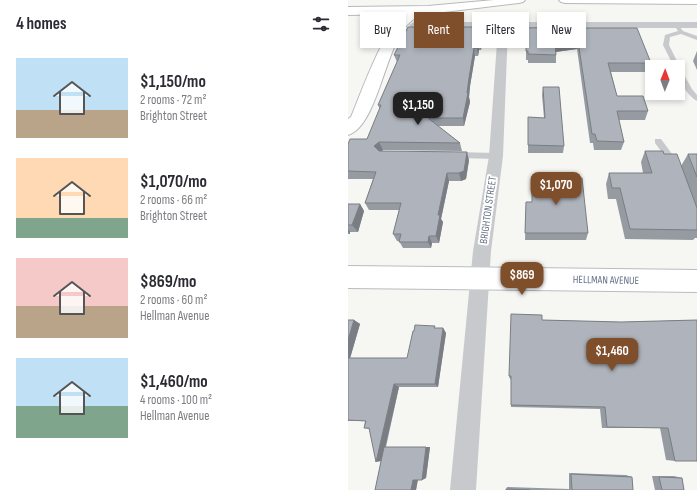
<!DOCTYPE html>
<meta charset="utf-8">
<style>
:root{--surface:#fff;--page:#f7f7f7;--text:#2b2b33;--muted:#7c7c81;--accent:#7f4f2c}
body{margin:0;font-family:"Sofia Sans Condensed",sans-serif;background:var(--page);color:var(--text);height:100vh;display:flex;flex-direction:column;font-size:15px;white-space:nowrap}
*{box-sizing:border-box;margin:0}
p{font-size:13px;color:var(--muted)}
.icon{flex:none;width:22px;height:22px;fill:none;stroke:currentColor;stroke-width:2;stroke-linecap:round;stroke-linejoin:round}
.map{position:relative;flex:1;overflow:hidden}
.panel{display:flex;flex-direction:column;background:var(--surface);width:348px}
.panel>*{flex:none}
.hud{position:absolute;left:12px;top:12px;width:277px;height:36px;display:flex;gap:8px}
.needle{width:26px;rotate:1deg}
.fabs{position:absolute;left:297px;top:60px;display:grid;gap:8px}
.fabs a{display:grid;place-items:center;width:40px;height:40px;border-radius:0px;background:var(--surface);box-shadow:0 2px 6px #0003;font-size:20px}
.price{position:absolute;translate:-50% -34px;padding:0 9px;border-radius:8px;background:var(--accent);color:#fff;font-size:13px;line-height:26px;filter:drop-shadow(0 1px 2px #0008)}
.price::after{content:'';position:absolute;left:50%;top:24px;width:12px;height:9px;margin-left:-6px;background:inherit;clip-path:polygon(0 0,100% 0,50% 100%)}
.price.current{background:#222;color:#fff}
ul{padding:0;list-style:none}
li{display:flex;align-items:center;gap:12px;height:100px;padding:0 16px}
li span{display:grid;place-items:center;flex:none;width:112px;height:80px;border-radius:0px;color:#555}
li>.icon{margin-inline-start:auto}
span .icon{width:48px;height:48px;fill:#fffc;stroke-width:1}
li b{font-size:17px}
h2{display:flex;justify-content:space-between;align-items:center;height:48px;padding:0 16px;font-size:17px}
.pill{padding:0 14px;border-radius:0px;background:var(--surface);box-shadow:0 2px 6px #0003;font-size:14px;line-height:36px}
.pill.current{background:var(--accent);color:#fff}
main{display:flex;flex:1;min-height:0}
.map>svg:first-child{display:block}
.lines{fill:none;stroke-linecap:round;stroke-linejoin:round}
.secondary-casing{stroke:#b9bcc1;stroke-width:2}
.highway-casing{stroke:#b7b9bd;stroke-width:2}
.lane{fill:#c7c9cd;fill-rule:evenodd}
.street{fill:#c7c9cd;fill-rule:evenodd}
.secondary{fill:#fff;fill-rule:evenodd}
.highway{fill:#fff;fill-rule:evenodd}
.wall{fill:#969ba2}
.shaded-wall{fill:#7a7e84}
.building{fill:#afb4bc;stroke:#7a7e84}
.labels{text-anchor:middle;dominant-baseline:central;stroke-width:4;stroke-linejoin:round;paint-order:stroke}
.street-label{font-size:11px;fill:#657085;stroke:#fff}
</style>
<main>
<section class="panel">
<h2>4 homes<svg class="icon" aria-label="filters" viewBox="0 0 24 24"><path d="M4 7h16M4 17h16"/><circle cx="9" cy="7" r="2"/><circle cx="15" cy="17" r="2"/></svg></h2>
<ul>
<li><span style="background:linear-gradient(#bfe0f5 65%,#b9a48a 0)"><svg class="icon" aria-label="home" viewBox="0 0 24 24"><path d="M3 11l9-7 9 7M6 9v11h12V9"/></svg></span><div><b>$1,150/mo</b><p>2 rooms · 72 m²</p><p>Brighton Street</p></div></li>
<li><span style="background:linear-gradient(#ffd9b3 75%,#7fa58c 0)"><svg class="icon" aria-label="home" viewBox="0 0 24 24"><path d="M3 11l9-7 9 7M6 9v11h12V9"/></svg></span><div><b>$1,070/mo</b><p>2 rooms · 66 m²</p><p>Brighton Street</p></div></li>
<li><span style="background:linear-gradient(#f6c9c9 60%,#b9a48a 0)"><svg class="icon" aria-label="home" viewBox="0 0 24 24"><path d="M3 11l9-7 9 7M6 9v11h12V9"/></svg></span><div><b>$869/mo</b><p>2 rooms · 60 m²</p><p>Hellman Avenue</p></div></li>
<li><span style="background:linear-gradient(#bfe0f5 60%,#7fa58c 0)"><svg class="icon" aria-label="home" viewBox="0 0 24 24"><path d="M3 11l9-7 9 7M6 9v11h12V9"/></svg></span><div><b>$1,460/mo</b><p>4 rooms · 100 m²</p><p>Hellman Avenue</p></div></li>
</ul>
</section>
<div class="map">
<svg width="349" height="490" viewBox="0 0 349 490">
<rect width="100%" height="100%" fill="#f6f7f3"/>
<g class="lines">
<defs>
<path id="secondary" d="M0,266l349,4v22l-349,-4z"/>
<path id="highway" d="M146,0h31l-2,2 -4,1 -91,11c-7,1 -14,4 -19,9 -24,22 -31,103 -61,112v-16l3,-2c11,-26 32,-88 54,-103l-57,1v-8l80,-1z
M211,0h138v4l-132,-1 -4,-1z"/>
</defs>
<use href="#secondary" class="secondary-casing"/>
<use href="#highway" class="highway-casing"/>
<path class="lane" d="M331,26l4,5 14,5v4l-16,-6 -11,3 -1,8 11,22 -2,2v-2h-4l-11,-22 2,-10 13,-4 -2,-3z
M330,72l5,1 9,16 5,6v6c-8,-4 -19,-20 -19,-29z
M307,139h6l17,23v4h-6l-17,-23z
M108,152l40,1 4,3 -4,3 -40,-1 -4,-3z"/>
<path class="street" d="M66,22h283v6h-189l-5,128 -12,95 -15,239h-26l23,-239 16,-95 9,-128 -88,-1 -1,-2z"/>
<use href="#secondary" class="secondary"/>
<use href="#highway" class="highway"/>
</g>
<path class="wall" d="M135,27v8l-2,15h-2l-1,6h-3l-5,30 -1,11 1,5 -6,24h-26l22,17 2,8 -79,-1 -1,1 87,9 -3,19 -5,2h-12l-8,38 2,3 -4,21h-7l-1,5h-28l-4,-7h-2l-4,-7 6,-24h-30l-4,-7 8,-24h-25v-35l19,-5 13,-29 -2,-5 19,-43 -3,-7z
M178,28h38l87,35 -3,9h-37l6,24 31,15 -3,9h-26l5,22 -3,8h-27l-1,-7h-3l-13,-94 -21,3v11h-28v-3h-2z
M349,51v19l-4,-9z
M308,61h20l9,22 -6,15h-20l-2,-5h21v-26h-24z
M195,87l21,59 -1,7h-35v-36l16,1 -2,-23z
M297,151l19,3 17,12 7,-12h9v84h-2l-2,2 -68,-1 -9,-40h-8l-2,-15 3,-11h34l-2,-11z
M178,202h6l56,31 -2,7h-61z
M0,204h12l4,7 -6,21h-8v2h-2z
M0,320h6l6,4 -10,34h57l30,-30h6l3,5 -8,54h-39l-13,60h44l-4,31 -4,2h-4l-2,10h-41l6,-29 -12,-32 -5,-1 1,-7h-17z
M194,320l79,2 76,-2 -22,141 -9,-1 -6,-32h-58l-2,-19 -89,-2v-28h-1l-1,-3z
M221,473l57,2 6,2 1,13h-127l1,-3 62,2z
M304,476h22l8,2 2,12h-29z"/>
<path class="shaded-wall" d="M135,27v8l-2,15 -1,-8z
M230,41l-1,8 -22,3v-9z
M130,42l1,8 -1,6 -1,-8z
M126,48l1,8 -5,30 -1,11 1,5 -6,24 -1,-8 6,-40z
M31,142l4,8 -5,4 -4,-8z
M119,152l2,8 -3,19 -5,2 -2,-8z
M99,173l2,8 -8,38 2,3 -4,21 -3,-7 2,-21z
M12,204l4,7 -6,21 -6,-7z
M0,229l2,3v2l-2,-2z
M81,236l3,7 -1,5 -3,-6z
M6,320l6,4 -11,38 -1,-1v-21z
M95,328l3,5 -8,54 -3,-3z
M46,384l5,3 -17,74 -6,1z
M78,447h4l-4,31 -4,2z
M70,478l-2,12h-5l2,-10z"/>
<path class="building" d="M60,27h75l-3,15h-2l-1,6h-3l-5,30 -2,15h1l-5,25h-35l32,25 -81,-1 -5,4 5,5 88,1 -3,19 -5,2h-12l-9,42h2l-4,21h-7l-1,6h-29l2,-8h-8l8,-31h-36l11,-31 -28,-1v-27l2,-5h17l14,-34h-3l22,-50h-6z
M216,27v1h73l14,35h-43l9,33h26l5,15h-31l7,31 -27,-1 -2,-7h-3l-14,-93 -23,2 1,12 -28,-1v-3h-2v-23z
M308,61h20l9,22h-7v-16h-19z
M195,87h16l5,59 -36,-1v-28l17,1z
M297,151h18l1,3h13l20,54v22l-67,-1 -10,-41h-8l-3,-15h43z
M340,154h9v23z
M184,176l50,2 6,55h-63l1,-31h6z
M0,204h12l-8,21h-4z
M163,314l31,1v5l79,2 76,-2v141h-22l-7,-33 -61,-1 -2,-20 -94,-2v-29h-2z
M0,320h6l-6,20z
M67,325l20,1 -1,2h9l-8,56h-41l-18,78 -7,-34h-5l2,-7 -18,-1v-62h59l6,-27h1z
M36,447h42l-4,33h-9l-2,10h-36z
M223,474l61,3 1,13h-61z
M311,477l23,1 2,12h-22z
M158,489l24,1h-24z"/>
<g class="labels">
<g class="street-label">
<text transform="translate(140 210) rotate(-82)">BRIGHTON STREET</text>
<text transform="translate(258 280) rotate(1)">HELLMAN AVENUE</text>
</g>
</g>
</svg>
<div class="fabs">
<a><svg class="needle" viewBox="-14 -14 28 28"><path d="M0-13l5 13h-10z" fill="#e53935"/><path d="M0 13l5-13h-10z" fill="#7c7c81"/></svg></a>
</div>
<b class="price current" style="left:70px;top:126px">$1,150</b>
<b class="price" style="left:208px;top:206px">$1,070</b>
<b class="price" style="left:174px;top:296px">$869</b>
<b class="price" style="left:264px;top:372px">$1,460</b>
<div class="hud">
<a class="pill">Buy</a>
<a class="pill current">Rent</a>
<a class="pill">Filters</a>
<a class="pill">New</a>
</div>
</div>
</main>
